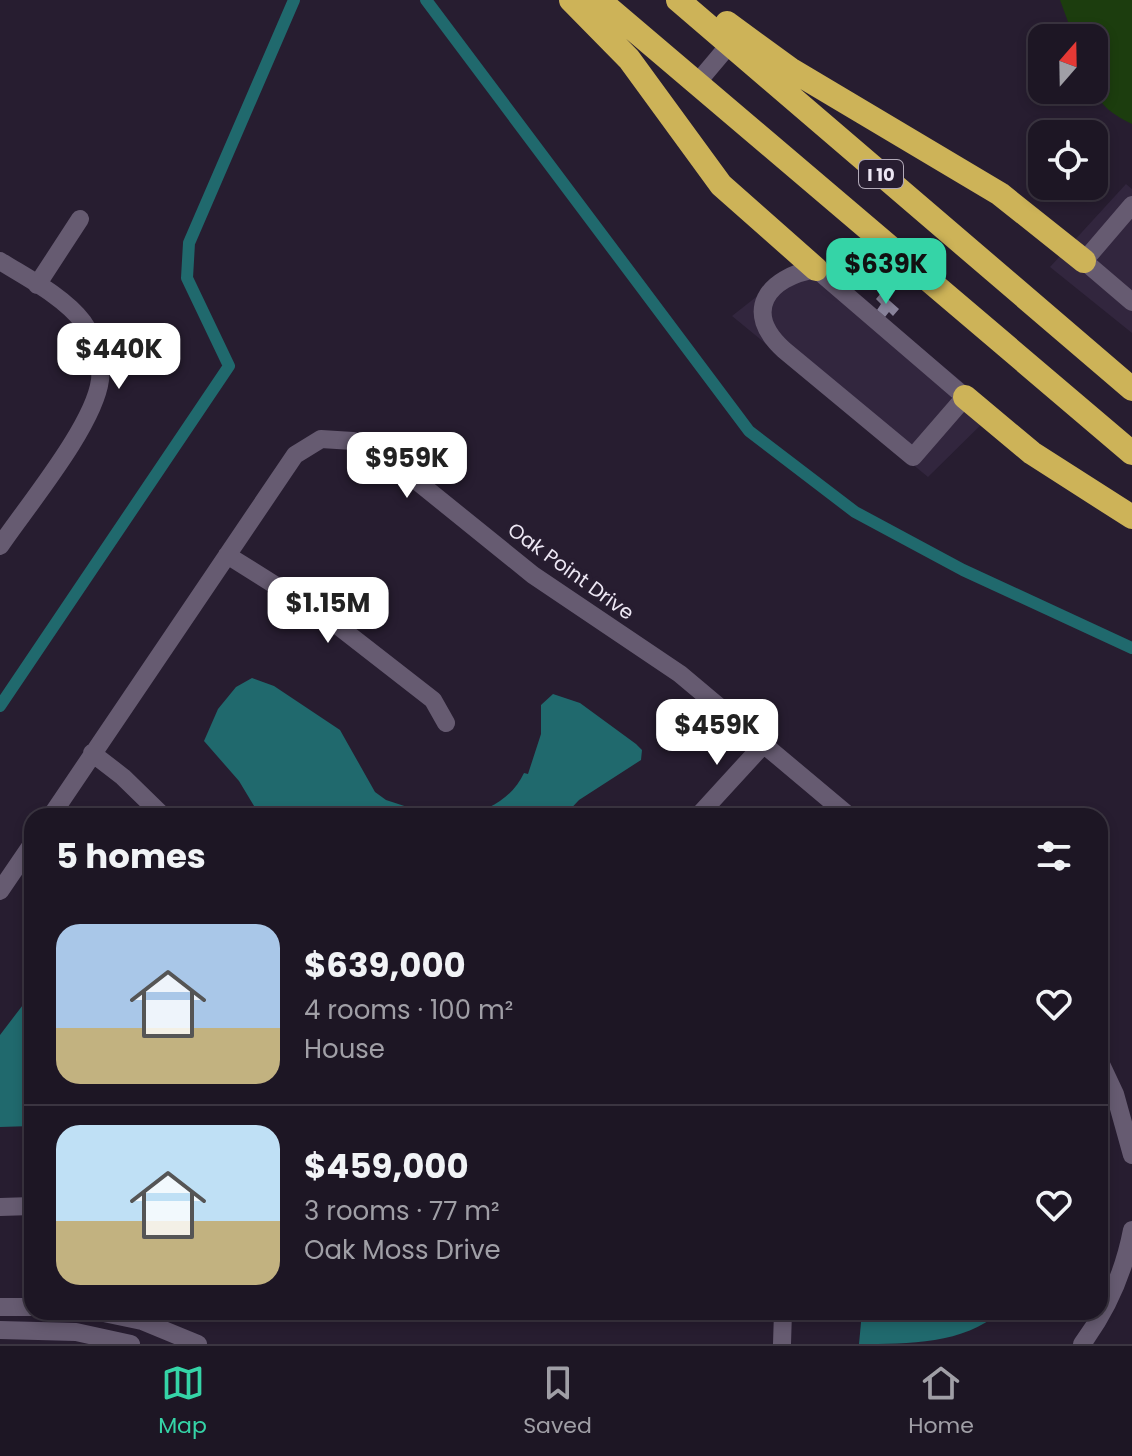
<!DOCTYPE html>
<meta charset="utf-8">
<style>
:root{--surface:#1d1624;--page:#251f2c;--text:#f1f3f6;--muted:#a09fa6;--line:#3b3541;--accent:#35d4a7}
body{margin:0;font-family:Poppins,sans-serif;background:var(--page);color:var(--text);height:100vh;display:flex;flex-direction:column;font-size:30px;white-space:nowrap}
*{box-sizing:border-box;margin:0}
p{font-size:26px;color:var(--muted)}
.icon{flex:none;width:44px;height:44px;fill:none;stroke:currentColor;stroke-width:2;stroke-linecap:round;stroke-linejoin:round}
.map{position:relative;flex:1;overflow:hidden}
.details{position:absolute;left:24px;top:808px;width:1084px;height:512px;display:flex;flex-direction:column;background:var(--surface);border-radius:24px;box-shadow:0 4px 12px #0003,0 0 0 2px var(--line)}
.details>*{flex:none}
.needle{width:52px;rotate:20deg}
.controls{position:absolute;left:1028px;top:24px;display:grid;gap:16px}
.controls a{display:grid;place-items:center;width:80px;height:80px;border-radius:16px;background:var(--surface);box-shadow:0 4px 12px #0003,0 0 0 2px var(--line);font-size:40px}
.price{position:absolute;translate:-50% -68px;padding:0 18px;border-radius:16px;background:#fff;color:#222;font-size:26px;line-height:52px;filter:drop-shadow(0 2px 4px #0008)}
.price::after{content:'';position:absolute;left:50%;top:48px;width:24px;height:18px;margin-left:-12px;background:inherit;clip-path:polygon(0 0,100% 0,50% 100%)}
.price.selected{background:var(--accent);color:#111}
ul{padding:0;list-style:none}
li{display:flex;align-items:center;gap:24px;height:200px;padding:0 32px}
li+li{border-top:2px solid var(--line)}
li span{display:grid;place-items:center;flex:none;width:224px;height:160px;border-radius:24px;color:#555}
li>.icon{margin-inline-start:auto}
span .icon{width:96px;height:96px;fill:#fffc;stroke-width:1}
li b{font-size:34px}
h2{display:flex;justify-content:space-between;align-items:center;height:96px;padding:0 32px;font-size:34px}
.dock{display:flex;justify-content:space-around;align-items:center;height:112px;border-top:2px solid var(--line);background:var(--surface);font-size:22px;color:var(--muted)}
.dock a{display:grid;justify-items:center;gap:4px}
.dock .selected{color:var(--accent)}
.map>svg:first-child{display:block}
.built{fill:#32263e}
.green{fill:#1c3d0e}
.water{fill:#20696d}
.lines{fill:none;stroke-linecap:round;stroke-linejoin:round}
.canal{stroke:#20696d;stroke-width:12}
.building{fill:#89839b}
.minor{stroke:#665b71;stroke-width:18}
.highway{stroke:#cdb358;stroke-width:24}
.labels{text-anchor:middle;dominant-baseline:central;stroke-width:8;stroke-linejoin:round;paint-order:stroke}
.shield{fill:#271d30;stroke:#b2aab9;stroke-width:2}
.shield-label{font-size:18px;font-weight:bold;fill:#ede7f4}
.street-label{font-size:20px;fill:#ede7f4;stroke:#271d30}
</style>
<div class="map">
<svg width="1132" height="1344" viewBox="0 0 1132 1344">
<rect width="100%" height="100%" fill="#271d30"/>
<path class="built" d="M1126,184l6,5v144l-82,-66z
M809,255l187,155 -68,67 -196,-161z"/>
<path class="green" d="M1060,0h72v124c-47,-23 -38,-40 -38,-86h-20z"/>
<path class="water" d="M252,678l22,8 66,44 35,62 11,8 49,16h-175l-21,-35 -35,-40 14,-32 18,-22z
M553,694l27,9 56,41 6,6 -1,10 -62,40 -15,16h-101c26,-5 50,-19 61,-43l4,1 13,-40v-29z
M32,993v133l-32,1v-92z
M862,1312h138c-36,32 -91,32 -141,32z"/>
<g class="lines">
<path class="canal" d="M426,0l323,431 106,81 108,58 169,78
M0,706l229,-340 -42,-88 2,-35 105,-243"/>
</g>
<path class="building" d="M881,293l18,16 -6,7 -4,-4 -4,5 -8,-7 4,-6 -5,-5z"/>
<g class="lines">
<path class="minor" d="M697,83l32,-38
M1132,205l-48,56 48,41
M0,261c27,17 63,35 83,61 10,14 19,41 17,58 -6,46 -73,126 -100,166
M816,269l149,128 -52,60 -129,-107c-42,-38 -17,-73 32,-81z
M37,285l43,-66
M227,555l102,64 104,81 13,23
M92,753l31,24 40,39
M51,816l244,-361 26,-16 32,2 34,16 146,118 147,99 169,142
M698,816l65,-71
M0,891l32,-47
M1100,1062l15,32 17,61
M0,1207l32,-1
M0,1307h32
M99,1312l43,9 56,23
M0,1330l76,2 55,12
M782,1344l1,-32
M1082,1344c26,-35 42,-72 50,-114"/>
<path class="highway" d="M571,0l58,59 92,126 95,84
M599,0l533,453
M678,0l454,389
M727,23l63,46 210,125 84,67
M965,397l67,56 100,64"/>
</g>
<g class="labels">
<rect class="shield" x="859" y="160" width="44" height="28" rx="6"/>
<g class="shield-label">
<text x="881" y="174">I 10</text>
</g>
<g class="street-label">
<text transform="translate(571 571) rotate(36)">Oak Point Drive</text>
</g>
</g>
</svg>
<div class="controls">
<a><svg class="needle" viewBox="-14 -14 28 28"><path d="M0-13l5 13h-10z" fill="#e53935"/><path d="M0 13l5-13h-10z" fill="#a09fa6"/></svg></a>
<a><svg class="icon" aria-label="locate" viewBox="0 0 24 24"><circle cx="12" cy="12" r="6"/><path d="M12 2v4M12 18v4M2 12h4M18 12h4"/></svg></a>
</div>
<b class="price selected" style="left:886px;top:306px">$639K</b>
<b class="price" style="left:119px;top:391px">$440K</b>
<b class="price" style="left:407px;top:500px">$959K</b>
<b class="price" style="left:328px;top:645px">$1.15M</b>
<b class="price" style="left:717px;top:767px">$459K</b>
<section class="details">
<h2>5 homes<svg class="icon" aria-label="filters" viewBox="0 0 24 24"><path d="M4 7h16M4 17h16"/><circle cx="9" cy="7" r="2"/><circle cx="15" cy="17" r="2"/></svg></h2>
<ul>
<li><span style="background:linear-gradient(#a9c7e8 65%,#c2b280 0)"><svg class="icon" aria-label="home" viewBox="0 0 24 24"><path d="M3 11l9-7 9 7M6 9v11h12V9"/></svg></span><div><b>$639,000</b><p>4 rooms · 100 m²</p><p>House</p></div><svg class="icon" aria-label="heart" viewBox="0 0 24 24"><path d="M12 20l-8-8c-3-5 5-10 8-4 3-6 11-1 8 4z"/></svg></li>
<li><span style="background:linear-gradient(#bfe0f5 60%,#c2b280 0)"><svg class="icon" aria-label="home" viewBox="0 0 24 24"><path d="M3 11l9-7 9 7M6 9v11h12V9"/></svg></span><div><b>$459,000</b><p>3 rooms · 77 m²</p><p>Oak Moss Drive</p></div><svg class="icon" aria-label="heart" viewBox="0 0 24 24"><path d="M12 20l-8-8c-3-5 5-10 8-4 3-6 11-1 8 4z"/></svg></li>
</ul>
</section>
</div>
<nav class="dock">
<a class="selected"><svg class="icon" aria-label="map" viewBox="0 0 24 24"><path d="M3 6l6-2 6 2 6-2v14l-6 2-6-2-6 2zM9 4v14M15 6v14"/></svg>Map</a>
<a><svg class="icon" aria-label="saved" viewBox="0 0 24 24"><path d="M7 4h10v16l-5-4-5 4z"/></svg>Saved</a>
<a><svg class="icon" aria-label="home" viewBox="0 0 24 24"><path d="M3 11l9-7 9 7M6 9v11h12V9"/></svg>Home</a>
</nav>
